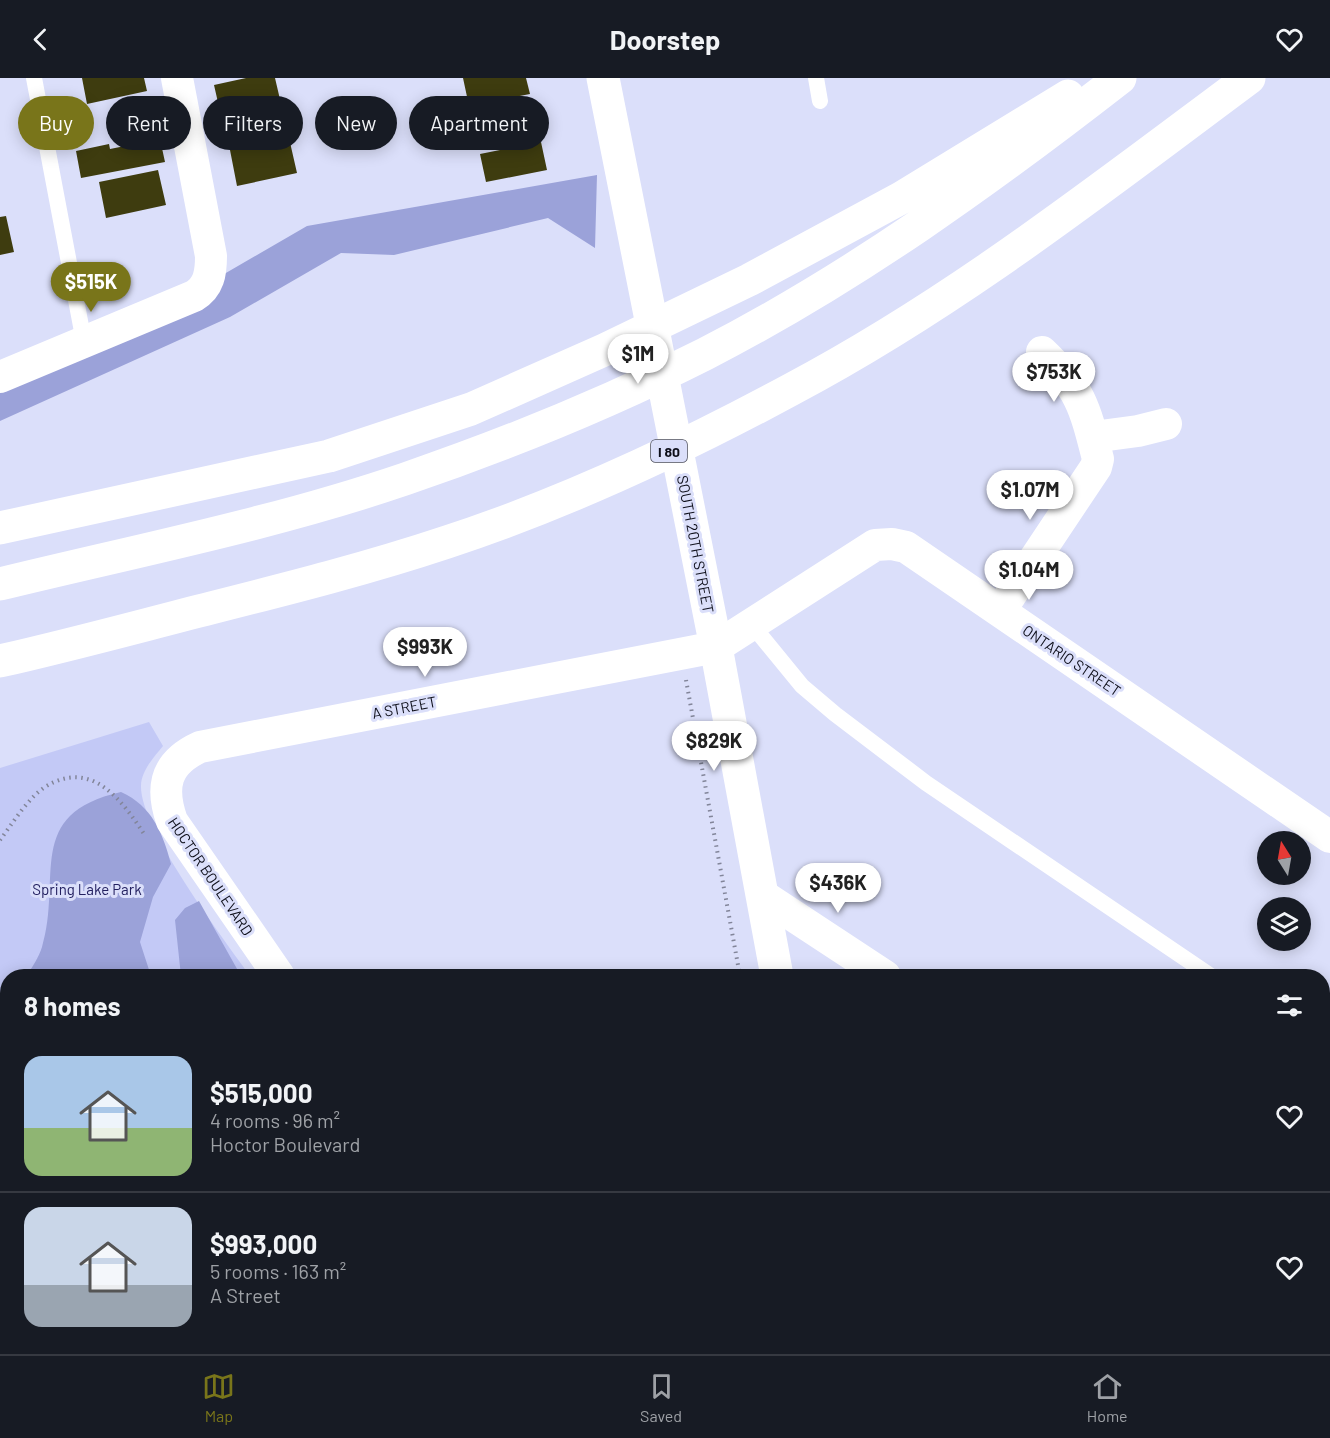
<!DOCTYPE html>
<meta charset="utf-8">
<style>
:root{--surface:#171b24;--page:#20242c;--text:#f1f3f6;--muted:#9ea1a6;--line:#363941;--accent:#79751a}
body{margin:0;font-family:Barlow,sans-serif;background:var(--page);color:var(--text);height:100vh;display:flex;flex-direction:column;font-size:22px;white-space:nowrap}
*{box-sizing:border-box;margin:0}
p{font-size:20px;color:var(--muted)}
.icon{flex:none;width:33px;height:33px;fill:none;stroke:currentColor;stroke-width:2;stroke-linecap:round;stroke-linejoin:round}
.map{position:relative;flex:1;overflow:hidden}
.panel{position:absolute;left:0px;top:891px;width:1330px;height:386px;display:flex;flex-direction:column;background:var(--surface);border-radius:24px 24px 0 0;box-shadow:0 3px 15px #0003}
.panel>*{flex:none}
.hud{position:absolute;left:18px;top:18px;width:600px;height:54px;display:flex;gap:12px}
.needle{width:39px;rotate:349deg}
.fabs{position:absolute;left:1257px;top:753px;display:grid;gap:12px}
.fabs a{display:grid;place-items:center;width:54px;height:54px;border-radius:50%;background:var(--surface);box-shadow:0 3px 15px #0003;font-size:30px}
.price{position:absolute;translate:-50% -51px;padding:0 14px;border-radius:21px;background:#fff;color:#222;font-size:20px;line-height:39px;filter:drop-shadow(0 2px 3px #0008)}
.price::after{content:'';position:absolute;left:50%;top:36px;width:18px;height:14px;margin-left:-9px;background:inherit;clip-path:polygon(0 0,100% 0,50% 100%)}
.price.current{background:var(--accent);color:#fff}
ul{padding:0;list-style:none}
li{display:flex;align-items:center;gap:18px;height:150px;padding:0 24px}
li+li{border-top:2px solid var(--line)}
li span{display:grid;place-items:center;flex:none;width:168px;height:120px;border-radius:18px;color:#555}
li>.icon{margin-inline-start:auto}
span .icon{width:72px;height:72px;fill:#fffc;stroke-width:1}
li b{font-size:26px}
h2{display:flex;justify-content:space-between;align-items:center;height:72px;padding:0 24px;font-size:26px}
.tag{padding:0 21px;border-radius:27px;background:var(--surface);box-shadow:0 3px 15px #0003;font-size:21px;line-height:54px}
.tag.current{background:var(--accent);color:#fff}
header{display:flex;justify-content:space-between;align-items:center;height:78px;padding:0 24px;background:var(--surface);font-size:27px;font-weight:700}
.tab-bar{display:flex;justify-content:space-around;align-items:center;height:84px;border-top:2px solid var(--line);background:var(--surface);font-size:16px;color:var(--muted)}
.tab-bar a{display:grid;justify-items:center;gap:3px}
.tab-bar .current{color:var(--accent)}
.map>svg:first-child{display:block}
.green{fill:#c3c9f6}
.forest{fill:#9ba2d9}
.building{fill:#3e3c0f}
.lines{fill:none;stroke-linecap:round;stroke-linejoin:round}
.path{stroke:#828599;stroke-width:4;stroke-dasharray:1.5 4.5;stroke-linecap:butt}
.lane{stroke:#fff;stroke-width:16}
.street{stroke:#fff;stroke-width:32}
.secondary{stroke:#fff;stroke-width:33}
.highway{stroke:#fff;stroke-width:33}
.labels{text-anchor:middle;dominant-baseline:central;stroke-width:6;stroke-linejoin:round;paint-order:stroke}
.shield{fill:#dbdffa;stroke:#4b4d5c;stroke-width:1.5}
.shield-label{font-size:14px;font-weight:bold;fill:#0d0e19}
.street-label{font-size:15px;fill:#0d0e19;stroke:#dbdffa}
.park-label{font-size:15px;fill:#232060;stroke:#dbdffa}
</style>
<header><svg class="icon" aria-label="back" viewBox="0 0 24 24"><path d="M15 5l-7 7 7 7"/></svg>Doorstep<svg class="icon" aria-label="heart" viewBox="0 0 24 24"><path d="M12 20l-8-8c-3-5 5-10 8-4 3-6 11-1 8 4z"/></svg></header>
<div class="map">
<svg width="1330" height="1276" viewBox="0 0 1330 1276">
<rect width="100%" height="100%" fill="#dbdffa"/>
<path class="green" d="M149,644l14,24c-9,11 -22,25 -22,40 -1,43 82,152 109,190h-242v371h1074l10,7h-1092v-586z"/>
<path class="forest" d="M597,97l-2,73 -47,-30 -154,37 -53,-2 -111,64 -230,104v-30l76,-31 231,-134z
M121,714c31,14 42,41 50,72l-18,33 -13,45 11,34h-124c5,-9 12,-19 15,-29 21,-69 -19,-133 79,-155z
M199,823l42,75h-60l-6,-56 10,-12z
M7,920l1,349h319l4,7h-331v-350z
M359,1269h283l4,7h-283z
M725,1269h88l-9,7h-82z
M816,1269h126l8,7h-118z"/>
<path class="building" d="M82,0h62l3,13 -60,13z
M246,0h29l7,30 -60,12 -8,-35z
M463,0h63l4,16 -61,12z
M531,27l6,27 -61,13 -6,-29z
M289,60l8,35 -60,13 -7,-36z
M160,61l5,23 -84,16 -5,-27 33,-7 1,5z
M541,64l6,28 -61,12 -6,-28z
M158,92l8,35 -60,13 -7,-36z
M6,138l8,36 -14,3v-38z"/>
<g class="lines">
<path class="path" d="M686,602l54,296
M0,762c13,-17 27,-41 45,-53 46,-29 77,13 99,47
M780,1269l10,7
M943,1269l7,7"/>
<path class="lane" d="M34,0l50,264
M816,0l4,23
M752,547l50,61 33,28 91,69 285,193
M1323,974l7,5
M1100,1269l11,7"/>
<path class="street" d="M0,299l194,-81c15,-9 17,-23 17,-40l-34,-178
M1093,359l45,-6 28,-7
M1000,533l96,-144 2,-8c-13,-51 -17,-70 -56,-107
M762,817l123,81
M279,898l-107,-155c-12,-34 -7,-58 28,-74l516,-100 159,-102 17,-1 14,3 424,290
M1323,1083l7,-11
M1323,1198l7,5
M734,1269l11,7
M1182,1276l6,-7"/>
<path class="secondary" d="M603,0l113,569 61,329
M982,1269l7,7"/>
<path class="highway" d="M0,450l329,-72 142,-47 133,-59 145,-70 152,-82 167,-102
M0,506c135,-33 273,-60 405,-105 102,-35 203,-76 300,-125 148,-76 284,-174 415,-276
M0,583c71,-16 140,-35 211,-53 79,-20 158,-40 236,-66 119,-39 234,-93 345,-153 164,-87 309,-201 457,-311"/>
</g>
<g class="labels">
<rect class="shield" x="651" y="362" width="36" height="22" rx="4.5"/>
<g class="shield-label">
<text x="669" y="373">I 80</text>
</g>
<g class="street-label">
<text transform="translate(696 466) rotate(79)">SOUTH 20TH STREET</text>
<text transform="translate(1072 582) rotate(34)">ONTARIO STREET</text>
<text transform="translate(404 629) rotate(-11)">A STREET</text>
<text transform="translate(211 798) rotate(56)">HOCTOR BOULEVARD</text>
</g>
<g class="park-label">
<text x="87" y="811">Spring Lake Park</text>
</g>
</g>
</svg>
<div class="fabs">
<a><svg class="needle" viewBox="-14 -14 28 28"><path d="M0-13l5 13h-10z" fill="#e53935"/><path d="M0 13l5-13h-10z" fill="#9ea1a6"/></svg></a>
<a><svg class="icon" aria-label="layers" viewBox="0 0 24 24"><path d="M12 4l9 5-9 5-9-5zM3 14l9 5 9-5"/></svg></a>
</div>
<b class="price current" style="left:91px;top:235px">$515K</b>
<b class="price" style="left:638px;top:307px">$1M</b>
<b class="price" style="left:1054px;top:325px">$753K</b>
<b class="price" style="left:1030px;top:443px">$1.07M</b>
<b class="price" style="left:1029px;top:523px">$1.04M</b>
<b class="price" style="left:425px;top:600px">$993K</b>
<b class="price" style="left:714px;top:694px">$829K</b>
<b class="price" style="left:838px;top:836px">$436K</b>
<div class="hud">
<a class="tag current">Buy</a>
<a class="tag">Rent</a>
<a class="tag">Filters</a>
<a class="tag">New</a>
<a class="tag">Apartment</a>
</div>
<section class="panel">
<h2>8 homes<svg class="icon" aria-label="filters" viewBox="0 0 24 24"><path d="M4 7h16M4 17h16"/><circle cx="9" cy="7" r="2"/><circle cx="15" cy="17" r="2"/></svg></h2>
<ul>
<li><span style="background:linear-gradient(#a9c7e8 60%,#8fb573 0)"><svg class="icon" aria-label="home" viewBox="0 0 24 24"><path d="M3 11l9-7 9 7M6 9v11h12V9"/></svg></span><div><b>$515,000</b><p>4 rooms · 96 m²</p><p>Hoctor Boulevard</p></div><svg class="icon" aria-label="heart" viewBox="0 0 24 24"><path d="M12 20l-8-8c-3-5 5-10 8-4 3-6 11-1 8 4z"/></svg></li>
<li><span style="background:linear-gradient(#c9d6e8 65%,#9aa5b1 0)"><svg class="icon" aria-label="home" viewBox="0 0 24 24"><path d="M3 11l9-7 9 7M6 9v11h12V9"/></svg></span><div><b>$993,000</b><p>5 rooms · 163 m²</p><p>A Street</p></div><svg class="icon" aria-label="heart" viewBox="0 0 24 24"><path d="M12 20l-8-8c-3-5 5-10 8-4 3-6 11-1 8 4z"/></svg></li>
</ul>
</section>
</div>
<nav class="tab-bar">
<a class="current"><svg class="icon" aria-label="map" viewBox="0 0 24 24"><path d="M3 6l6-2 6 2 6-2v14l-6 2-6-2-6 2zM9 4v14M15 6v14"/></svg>Map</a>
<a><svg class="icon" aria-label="saved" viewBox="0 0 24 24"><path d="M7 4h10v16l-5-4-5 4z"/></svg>Saved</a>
<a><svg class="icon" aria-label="home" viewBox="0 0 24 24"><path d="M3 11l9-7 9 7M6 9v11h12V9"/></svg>Home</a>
</nav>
